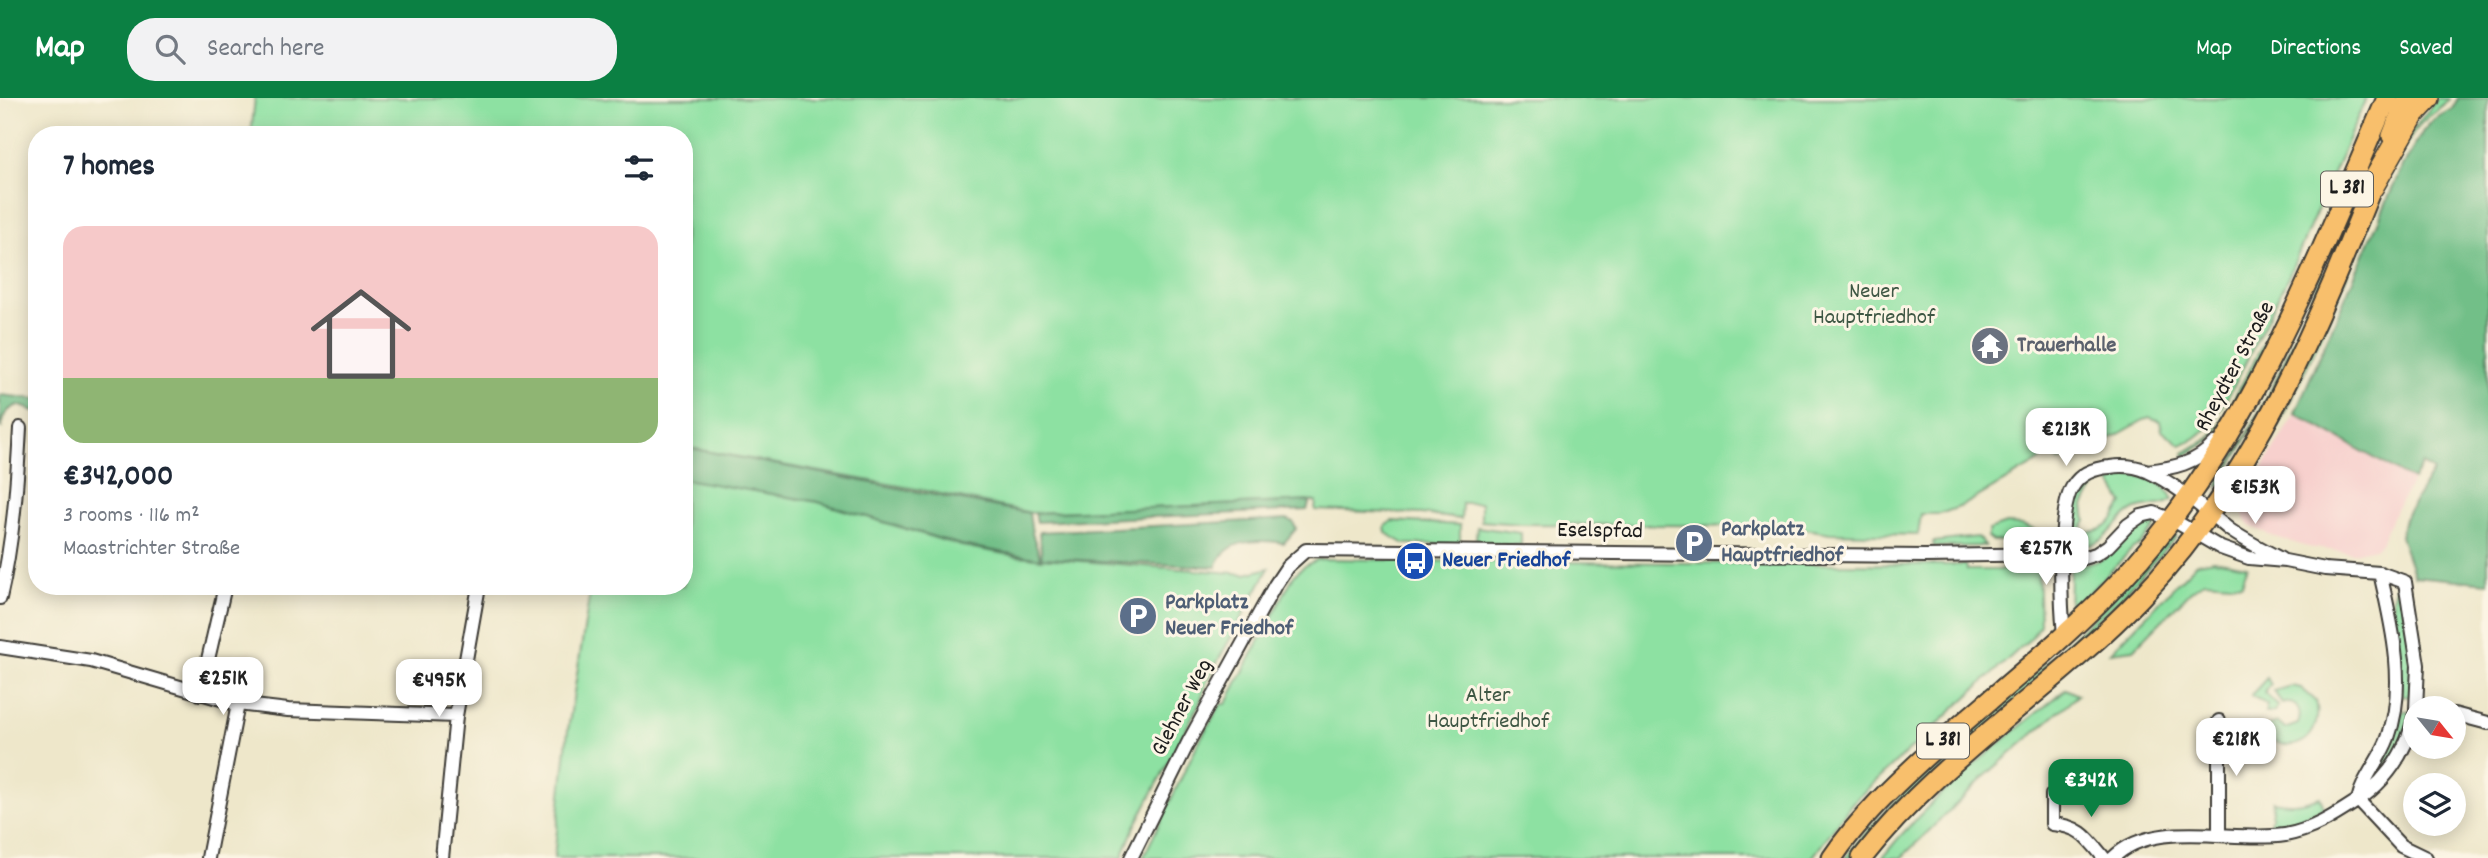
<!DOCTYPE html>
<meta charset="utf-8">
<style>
:root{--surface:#fff;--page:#f2f2f3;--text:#1f2937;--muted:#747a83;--line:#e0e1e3;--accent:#0b8043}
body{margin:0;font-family:Dekko,sans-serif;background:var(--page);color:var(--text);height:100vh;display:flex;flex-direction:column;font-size:26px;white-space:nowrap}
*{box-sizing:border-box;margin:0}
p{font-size:23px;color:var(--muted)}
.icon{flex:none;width:38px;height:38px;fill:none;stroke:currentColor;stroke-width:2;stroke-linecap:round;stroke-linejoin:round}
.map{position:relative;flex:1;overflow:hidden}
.panel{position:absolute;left:28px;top:28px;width:665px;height:469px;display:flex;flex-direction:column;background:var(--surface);border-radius:28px;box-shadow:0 4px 18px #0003}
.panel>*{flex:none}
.needle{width:46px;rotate:120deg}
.tools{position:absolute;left:2403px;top:598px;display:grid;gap:14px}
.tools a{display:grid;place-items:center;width:63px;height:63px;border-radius:50%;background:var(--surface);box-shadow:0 4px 18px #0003;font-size:35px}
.price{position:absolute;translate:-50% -60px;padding:0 16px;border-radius:14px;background:#fff;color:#222;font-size:23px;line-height:46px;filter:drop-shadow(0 2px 4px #0008)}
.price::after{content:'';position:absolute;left:50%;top:42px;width:21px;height:16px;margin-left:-10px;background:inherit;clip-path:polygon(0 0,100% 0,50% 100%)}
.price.on{background:var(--accent);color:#fff}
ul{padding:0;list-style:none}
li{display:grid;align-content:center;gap:14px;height:371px;padding:0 35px}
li+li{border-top:2px solid var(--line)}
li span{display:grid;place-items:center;height:217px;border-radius:21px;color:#555}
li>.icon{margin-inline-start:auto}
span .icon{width:126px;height:126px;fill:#fffc;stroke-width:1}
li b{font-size:30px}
h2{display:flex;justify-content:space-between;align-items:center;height:84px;padding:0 35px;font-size:30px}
header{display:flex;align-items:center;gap:42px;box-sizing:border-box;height:98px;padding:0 35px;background:var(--accent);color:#fff}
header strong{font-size:33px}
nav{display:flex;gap:38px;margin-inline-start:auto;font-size:24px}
.search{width:490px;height:63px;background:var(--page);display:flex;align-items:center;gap:18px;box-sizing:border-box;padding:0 24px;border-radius:28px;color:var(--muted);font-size:26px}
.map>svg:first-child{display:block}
.built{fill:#f7d0cd}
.green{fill:#8de1a2;stroke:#547e5f;stroke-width:2;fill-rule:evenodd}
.forest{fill:#72bf88;stroke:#476e52;stroke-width:2}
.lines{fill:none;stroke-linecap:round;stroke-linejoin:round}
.minor-casing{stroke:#3c3a36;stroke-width:16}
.primary-casing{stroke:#3c3a36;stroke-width:23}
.motorway-casing{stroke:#3c3a36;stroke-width:26}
.minor{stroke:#fff;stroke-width:12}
.primary{stroke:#f8bf6c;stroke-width:19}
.motorway{stroke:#f8bf6c;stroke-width:23}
.labels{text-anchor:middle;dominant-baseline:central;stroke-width:6;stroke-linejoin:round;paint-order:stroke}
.shield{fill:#fcf5e5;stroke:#5f5d58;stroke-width:2}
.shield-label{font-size:21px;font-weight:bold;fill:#1c1c1c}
.park-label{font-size:23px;fill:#3e5744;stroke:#fcf5e5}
.worship-label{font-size:23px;font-weight:bold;fill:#5b616d;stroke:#fcf5e5;text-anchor:start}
.street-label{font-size:23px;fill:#1c1c1c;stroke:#fcf5e5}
.service-label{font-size:23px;font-weight:bold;fill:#4e5e75;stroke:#fcf5e5;text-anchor:start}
.transit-label{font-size:23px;font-weight:bold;fill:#164399;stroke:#fcf5e5;text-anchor:start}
</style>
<header>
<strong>Map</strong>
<div class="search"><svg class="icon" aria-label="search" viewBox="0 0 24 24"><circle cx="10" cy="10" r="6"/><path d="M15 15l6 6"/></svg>Search here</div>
<nav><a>Map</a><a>Directions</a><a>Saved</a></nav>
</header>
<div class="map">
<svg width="2488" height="760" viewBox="0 0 2488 760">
<rect width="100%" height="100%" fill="#fcf5e5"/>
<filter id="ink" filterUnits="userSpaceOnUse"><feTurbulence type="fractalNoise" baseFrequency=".0143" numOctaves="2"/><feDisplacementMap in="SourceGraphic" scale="14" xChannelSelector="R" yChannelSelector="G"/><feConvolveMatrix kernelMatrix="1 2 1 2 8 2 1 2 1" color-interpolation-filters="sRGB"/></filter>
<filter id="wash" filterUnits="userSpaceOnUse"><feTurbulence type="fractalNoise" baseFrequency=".00686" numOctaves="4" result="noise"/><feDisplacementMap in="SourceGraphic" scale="28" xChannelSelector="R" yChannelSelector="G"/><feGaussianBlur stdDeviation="1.57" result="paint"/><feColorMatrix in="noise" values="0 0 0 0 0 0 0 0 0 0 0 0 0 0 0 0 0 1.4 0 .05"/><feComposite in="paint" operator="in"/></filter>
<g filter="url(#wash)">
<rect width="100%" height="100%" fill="#eee7ca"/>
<path class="built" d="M2295,315l118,67 -21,37 -11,26 -6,5 -23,5 -44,-6 -33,-10 -23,-10 -6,-7 -3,-8v-10z"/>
<path class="green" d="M255,0h2111l-77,177 -56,113 -24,39 -15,12 -13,6 -19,-15 -2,-9 -11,-4 -55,31 -3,-5 -32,18 -6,-8 -91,53 -22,8h-19l-3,21 -88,-2 -44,-7 -265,-2 -40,-3v-18h-19l-1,16 -39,-5 -107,-4 1,-9 -284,12 -110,-23 -238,-43v-312h-433z
M2438,0l12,1c-9,11 -23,16 -32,28 -33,44 -56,112 -77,164 -29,69 -62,136 -100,201l-3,-2 47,-82 91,-210 26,-55z
M2305,167l-42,88 -41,73 -12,14 -25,16 -1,-3 25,-15 11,-13z
M2322,174l3,2 -49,111 -56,101 -3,-1 34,-57 23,-44z
M2110,375c19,0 58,4 62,27 -9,8 -26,4 -38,10 -19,10 -26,34 -49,36 -20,-9 -18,-44 -5,-59 7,-9 19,-12 30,-14zM2110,383l13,22c-11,21 -18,31 -43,28l6,-10 -2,-15 11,-20z
M684,381l134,23 143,44 55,10 230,18 23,-6 -61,111 -8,23 -67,128 -11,28h-568l14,-128 23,-144h93z
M1392,423l68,4v19h-55l-19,-11 -1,-7z
M2153,423l4,3 -17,21 -7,3 -64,65 1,-41 2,-5c11,-3 21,-2 32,-9 18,-11 28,-30 49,-37z
M2006,426l16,1 22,9c-12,9 -22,5 -36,4l-1,3h-15l-5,-4 2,-7z
M1477,429l44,6v12h-40l-5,-7z
M2172,436l4,3 -51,56 -272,265h-8c53,-69 120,-120 184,-179 50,-46 98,-94 143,-145z
M1977,439l8,9 -51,1 -1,-5z
M1318,461l89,1v5h11v-4l548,4 1,5h43v-4l28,-1 2,60 -9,13 -179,165 -40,55h-669l54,-113 24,-41h5l67,-127 8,-9z
M2214,462l33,6 -5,18 -37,-3 -13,9 -58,59 -23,3 86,-89z
M2396,488l4,1 14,77 -3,32 -9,-1 -10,-97z
M2267,580l4,7 -7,8 14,13c-3,6 -6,7 -13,7l2,-8 -16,-10z
M2291,588l10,2 15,13c9,39 -28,61 -55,29l16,-8 8,7 13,-5c5,-13 -2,-24 -16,-20l-8,-13z
M2066,591l12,6 -93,81 -84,82h-19c52,-66 120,-116 184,-169z
M2405,612l7,3 -14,38 -31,37 31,-73z
M2320,699l4,11 -29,13 -25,5 3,-25c17,4 30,2 47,-4z"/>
<path class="forest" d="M2458,0h30v485l-74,-7 -14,-40 4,-17 29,-48 -11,-7 -9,16 -118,-67 105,-242 23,-40 11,-12 18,-10z
M0,297l37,4v13l-19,-7c-10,4 -17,11 -16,23l-2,-1z
M684,349l345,66 3,20 9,26 -80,-14 -143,-43 -134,-23z
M1310,403l-3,9 -270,12 -2,-9z
M1287,421l6,3 3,7 -12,14c-25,-4 -58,-5 -68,24l-174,-9 -3,-26z"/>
</g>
<g filter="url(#ink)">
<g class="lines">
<defs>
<path id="minor" d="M2147,373c26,-3 49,-7 68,-28
M0,500c13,-56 17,-112 20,-170
M2064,537c-3,-30 -7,-126 9,-149 8,-13 23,-18 37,-19 13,-2 25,-1 37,4 31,14 56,38 83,59 16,11 34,20 51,29
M0,549l91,14 147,43 50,6 168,6
M200,596l25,-108
M2454,616l34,9
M2052,697v29c28,2 35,13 52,34
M2358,702c5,-23 22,-40 30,-62 19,-52 4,-113 -8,-165
M2358,702l43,46 25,12
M2219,737v-114
M208,760l30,-154
M442,760l14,-142 23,-130
M1131,760l58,-117 86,-156 12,-18 19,-17 619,6 138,-2 20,4 13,-4 12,-8 20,-21 13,-9 13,-3 19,7 48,28 28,10 36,3 40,8 55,4 25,9 13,83 -2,44
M2113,760c40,-41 121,-15 172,-23 28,-5 49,-19 72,-34 31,-21 50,-51 58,-87"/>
<path id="primary" d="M2392,38l15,-38
M1832,760c27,-40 62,-73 97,-105 64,-58 134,-111 193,-174 127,-136 192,-314 265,-481
M1862,760c79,-101 190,-168 279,-261 114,-119 176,-272 236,-423"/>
<path id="motorway" d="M2372,88l41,-72 15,-16"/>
</defs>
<use href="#minor" class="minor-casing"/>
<use href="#primary" class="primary-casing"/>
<use href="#motorway" class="motorway-casing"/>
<use href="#minor" class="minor"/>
<use href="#primary" class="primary"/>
<use href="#motorway" class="motorway"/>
</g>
</g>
<defs>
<symbol id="temple-disc" viewBox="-11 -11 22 22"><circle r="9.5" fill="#6b7280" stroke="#fcf5e5"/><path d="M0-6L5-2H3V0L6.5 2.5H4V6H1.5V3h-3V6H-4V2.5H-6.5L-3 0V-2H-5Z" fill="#fff"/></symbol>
<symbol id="parking-disc" viewBox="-11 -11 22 22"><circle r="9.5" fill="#5c6f8a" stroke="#fcf5e5"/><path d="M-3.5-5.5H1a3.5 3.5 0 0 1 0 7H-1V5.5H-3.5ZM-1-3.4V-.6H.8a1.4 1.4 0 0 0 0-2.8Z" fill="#fff"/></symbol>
<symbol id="bus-disc" viewBox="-11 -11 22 22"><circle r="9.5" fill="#1a4fb4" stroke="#fcf5e5"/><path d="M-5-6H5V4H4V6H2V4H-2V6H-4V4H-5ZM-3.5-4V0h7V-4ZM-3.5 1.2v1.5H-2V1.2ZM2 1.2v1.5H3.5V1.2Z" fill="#fff"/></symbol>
</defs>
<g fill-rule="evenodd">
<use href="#temple-disc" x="1968" y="226" width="44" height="44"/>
<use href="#parking-disc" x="1672" y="423" width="44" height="44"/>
<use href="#bus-disc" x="1393" y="441" width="44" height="44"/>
<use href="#parking-disc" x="1116" y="496" width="44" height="44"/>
</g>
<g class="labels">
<g class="shield">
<rect x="2321" y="73.5" width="52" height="35" rx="5"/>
<rect x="1917" y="625.5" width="52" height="35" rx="5"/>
</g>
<g class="shield-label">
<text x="2347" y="91">L 381</text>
<text x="1943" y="643">L 381</text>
</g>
<g class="park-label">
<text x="1874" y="194">Neuer<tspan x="1874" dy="26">Hauptfriedhof</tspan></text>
<text x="1488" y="598">Alter<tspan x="1488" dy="26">Hauptfriedhof</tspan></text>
</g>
<g class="worship-label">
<text x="2017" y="248">Trauerhalle</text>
</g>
<g class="street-label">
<text transform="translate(2236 269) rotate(-62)">Rheydter Straße</text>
<text transform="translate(1600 434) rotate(1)">Eselspfad</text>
<text transform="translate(1183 610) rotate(-62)">Glehner Weg</text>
</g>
<g class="service-label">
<text x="1721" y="432">Parkplatz<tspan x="1721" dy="26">Hauptfriedhof</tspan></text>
<text x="1165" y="505">Parkplatz<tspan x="1165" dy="26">Neuer Friedhof</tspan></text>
</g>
<g class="transit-label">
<text x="1442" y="463">Neuer Friedhof</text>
</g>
</g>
</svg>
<div class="tools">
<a><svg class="needle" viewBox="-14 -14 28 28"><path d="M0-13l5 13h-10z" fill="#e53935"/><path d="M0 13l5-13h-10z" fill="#747a83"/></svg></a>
<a><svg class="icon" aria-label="layers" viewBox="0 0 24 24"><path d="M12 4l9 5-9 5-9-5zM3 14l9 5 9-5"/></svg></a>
</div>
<b class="price" style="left:2066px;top:370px">€213K</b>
<b class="price" style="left:2255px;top:428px">€153K</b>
<b class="price" style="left:2046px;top:489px">€257K</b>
<b class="price" style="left:223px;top:619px">€251K</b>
<b class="price" style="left:439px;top:621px">€495K</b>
<b class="price" style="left:2236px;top:680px">€218K</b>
<b class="price on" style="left:2091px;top:721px">€342K</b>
<section class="panel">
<h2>7 homes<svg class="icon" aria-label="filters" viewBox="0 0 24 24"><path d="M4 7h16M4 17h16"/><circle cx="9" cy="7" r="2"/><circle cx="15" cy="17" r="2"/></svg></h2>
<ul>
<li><span style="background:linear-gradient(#f6c9c9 70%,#8fb573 0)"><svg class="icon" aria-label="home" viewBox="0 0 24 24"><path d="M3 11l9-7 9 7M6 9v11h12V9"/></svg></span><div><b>€342,000</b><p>3 rooms · 116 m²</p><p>Maastrichter Straße</p></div></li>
</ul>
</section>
</div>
